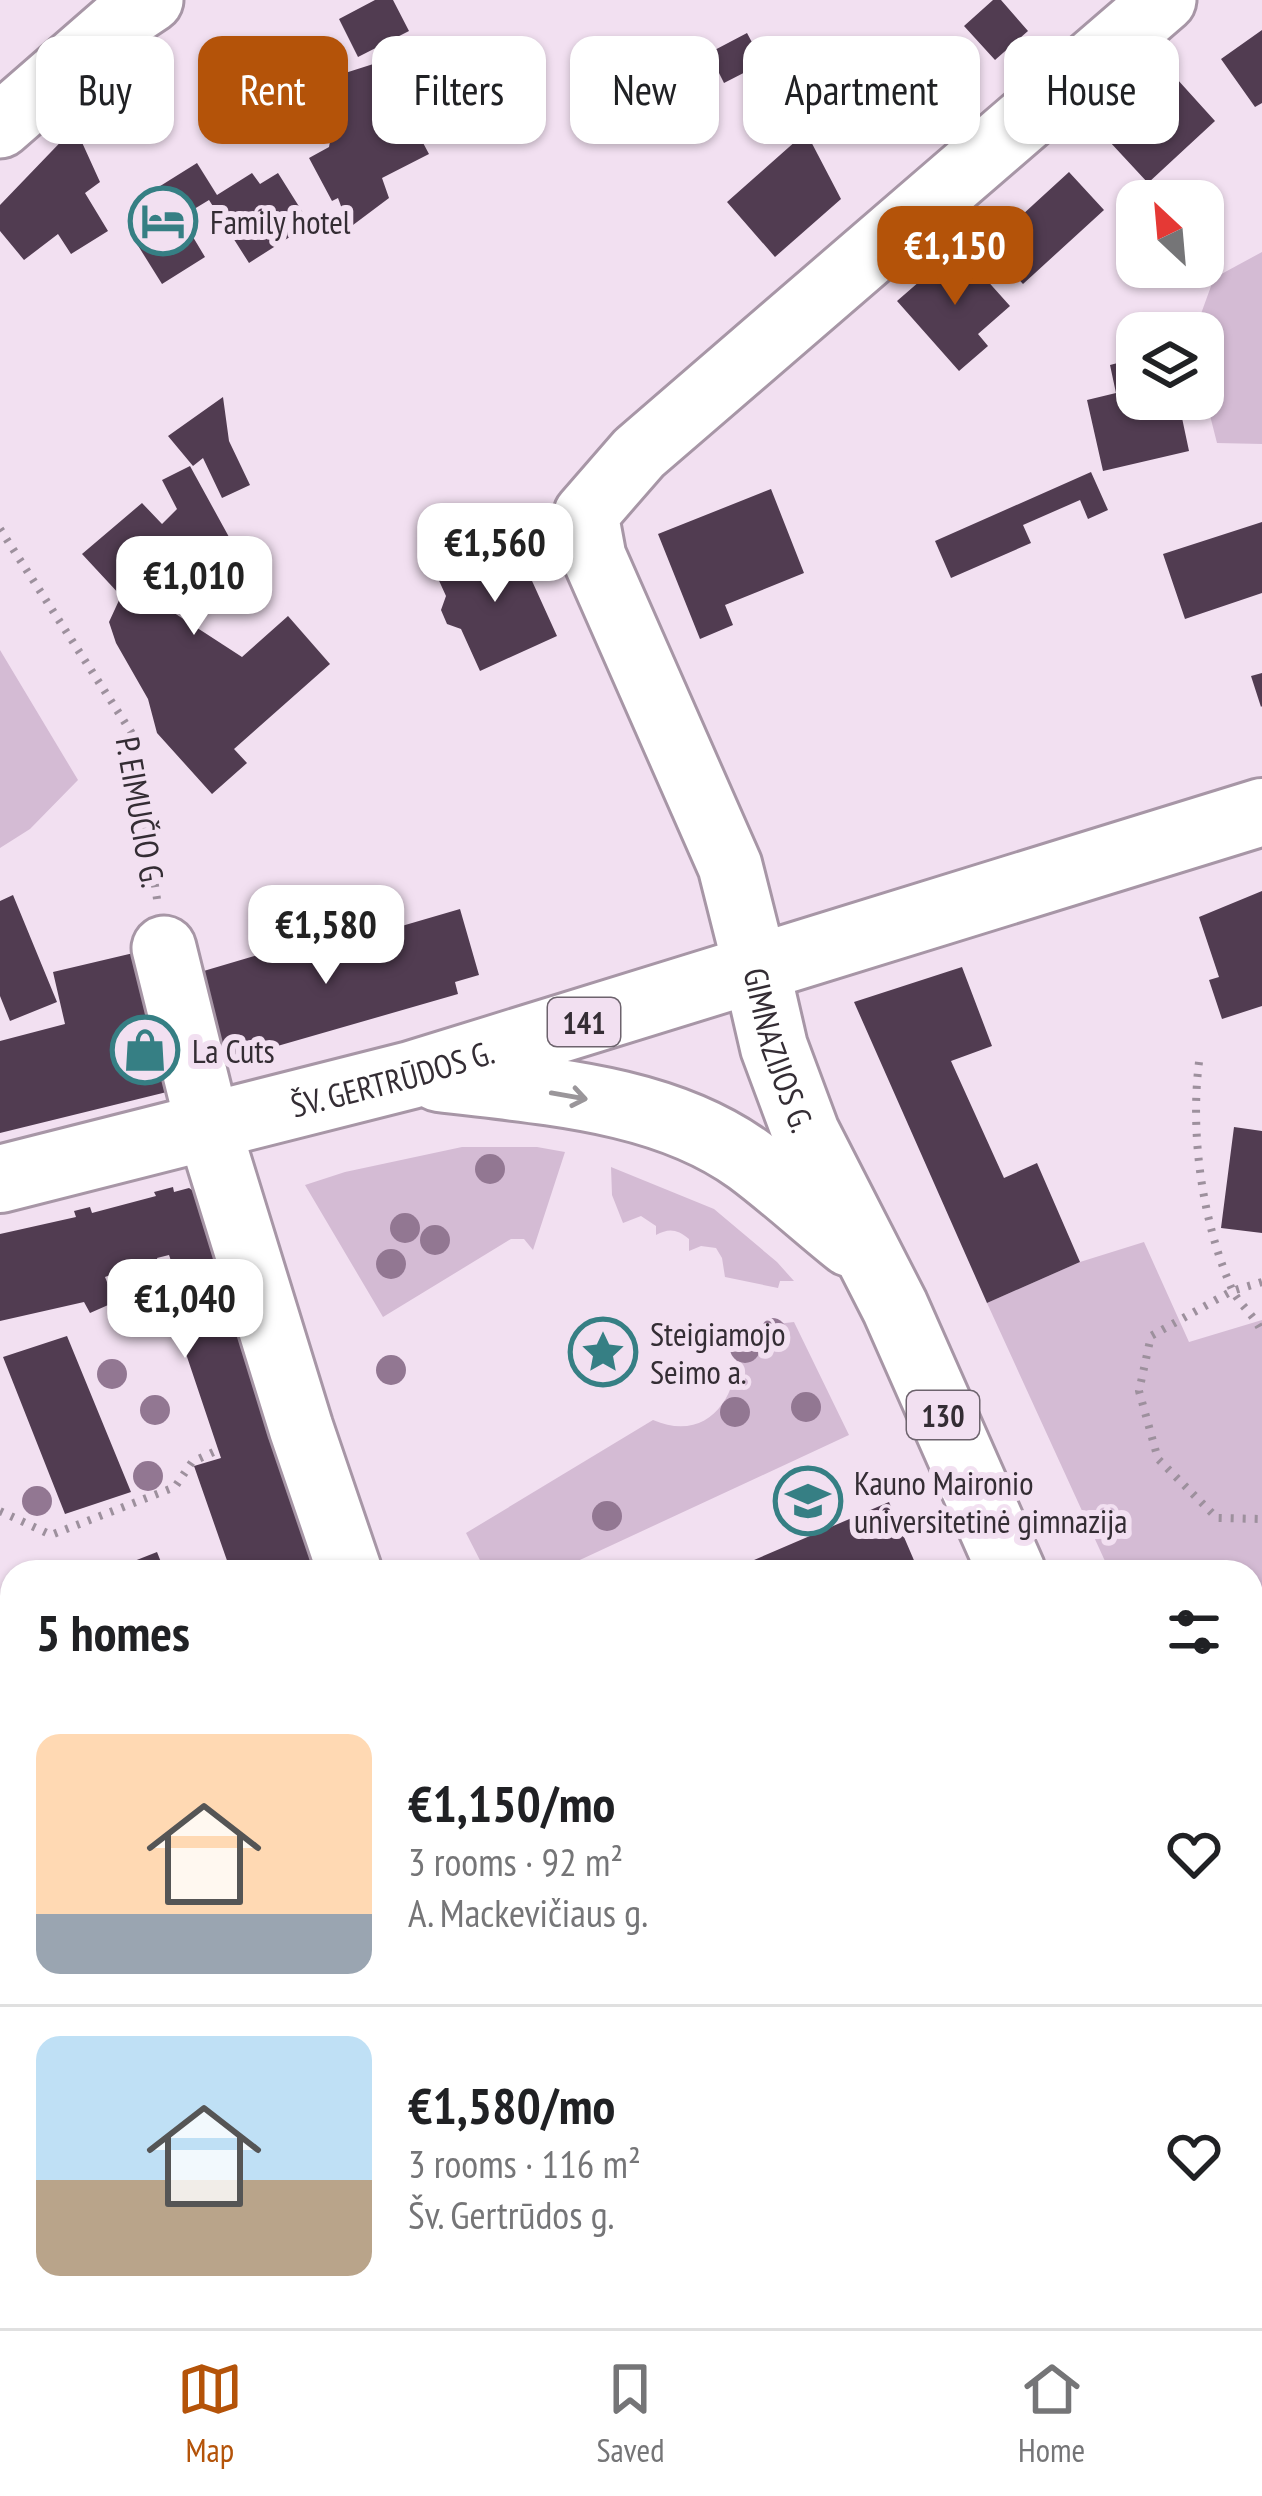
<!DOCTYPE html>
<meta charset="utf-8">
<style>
:root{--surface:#fff;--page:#f6f6f6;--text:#202124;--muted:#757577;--line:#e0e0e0;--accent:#b45309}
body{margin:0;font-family:"PT Sans Narrow",sans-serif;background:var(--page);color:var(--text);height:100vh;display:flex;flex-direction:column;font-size:45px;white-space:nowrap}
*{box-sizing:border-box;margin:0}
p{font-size:39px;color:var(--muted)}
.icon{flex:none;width:66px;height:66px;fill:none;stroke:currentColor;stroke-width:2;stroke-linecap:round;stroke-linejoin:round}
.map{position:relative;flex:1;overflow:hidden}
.drawer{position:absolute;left:0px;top:1560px;width:1263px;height:768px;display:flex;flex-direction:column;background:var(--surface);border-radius:36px 36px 0 0;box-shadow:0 3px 9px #0004}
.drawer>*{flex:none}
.top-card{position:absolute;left:36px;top:36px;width:1191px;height:108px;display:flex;gap:24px}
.needle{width:78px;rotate:334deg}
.buttons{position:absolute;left:1116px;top:180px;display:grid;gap:24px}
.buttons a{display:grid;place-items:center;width:108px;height:108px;border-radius:24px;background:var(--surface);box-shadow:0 3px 9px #0004;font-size:60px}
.price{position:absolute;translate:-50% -102px;padding:0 27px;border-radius:24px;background:#fff;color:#222;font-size:39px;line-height:78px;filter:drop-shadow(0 3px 6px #0008)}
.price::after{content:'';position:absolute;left:50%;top:72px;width:36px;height:27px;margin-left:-18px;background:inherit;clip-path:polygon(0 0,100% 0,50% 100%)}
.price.selected{background:var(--accent);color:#fff}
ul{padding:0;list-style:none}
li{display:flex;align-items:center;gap:36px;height:300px;padding:0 36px}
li+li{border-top:3px solid var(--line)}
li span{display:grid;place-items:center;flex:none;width:336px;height:240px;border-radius:24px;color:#555}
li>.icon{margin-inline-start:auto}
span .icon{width:144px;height:144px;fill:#fffc;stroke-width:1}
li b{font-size:51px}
h2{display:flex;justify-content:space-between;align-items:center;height:144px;padding:0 36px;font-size:51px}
.chip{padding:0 42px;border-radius:24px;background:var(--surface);box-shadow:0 3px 9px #0004;font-size:42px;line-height:108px}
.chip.selected{background:var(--accent);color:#fff}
.dock{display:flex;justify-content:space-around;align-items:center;height:168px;border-top:3px solid var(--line);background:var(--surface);font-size:33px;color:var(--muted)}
.dock a{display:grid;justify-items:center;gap:6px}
.dock .selected{color:var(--accent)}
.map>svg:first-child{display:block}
.green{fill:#d4bbd4}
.building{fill:#513c51}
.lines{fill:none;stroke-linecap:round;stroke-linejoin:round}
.minor-tunnel{stroke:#ccbccb;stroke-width:63;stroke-dasharray:63 32;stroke-linecap:butt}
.minor-casing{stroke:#a796a6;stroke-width:69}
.major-casing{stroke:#a796a6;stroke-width:72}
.path{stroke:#9d909d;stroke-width:8;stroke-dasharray:3 9;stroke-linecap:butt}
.minor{stroke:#fff;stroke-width:63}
.major{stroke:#fff;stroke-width:66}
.tree{fill:#927792}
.oneway{stroke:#9a969a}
.labels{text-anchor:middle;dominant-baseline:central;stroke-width:12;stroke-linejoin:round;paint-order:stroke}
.shield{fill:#f2e0f1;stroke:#6d636d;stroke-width:3}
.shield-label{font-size:30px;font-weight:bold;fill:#342d34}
.poi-label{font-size:33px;fill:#342d34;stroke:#f2e0f1;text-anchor:start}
.street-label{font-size:33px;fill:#342d34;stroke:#f2e0f1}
</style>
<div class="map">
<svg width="1262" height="2328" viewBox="0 0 1262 2328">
<rect width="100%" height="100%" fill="#f2e0f1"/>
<path class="green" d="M1262,252v192l-45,-1 -14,-55v-55h-9l20,-55z
M0,650l78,130 -48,49 -30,19z
M462,1147h75l28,5 -32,98 -9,-11h-13l-128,78 -78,-132 40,-13z
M611,1167l103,42 63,53 17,19h-14l-2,7 -53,-11 -3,-19 -6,-10 -15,-2 -12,5v-12c-12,-10 -20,-11 -33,-4v-9l-15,-10 -18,7 -11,-28z
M1144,1242l45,100 73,-22v478l-11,10v-236h-141l-123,-269 93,-41z
M794,1322l55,113 -295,137h-68l-20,-39 187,-113c62,27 95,-38 80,-91z"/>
<path class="building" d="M375,0h18l16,31 -51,26 -19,-38z
M993,0h8l27,31 -33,29 -31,-34z
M1262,30v73l-7,4 -34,-48z
M747,33l16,30 -39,20 -15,-30z
M389,59l-7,62 23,-12 24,45 -47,24 7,20 -40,30 -11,-30 -6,3 -23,-43 20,-11 13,-73z
M908,78l30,34 -36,31 -30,-34z
M1177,79l38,42 -67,62 -39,-42z
M75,127l25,55 -15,11 23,38 -37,23 -13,-20 -34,26 -24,-29v-26z
M806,132l35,67 -66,58 -48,-55z
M197,163l20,32 35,-22 8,11 18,-11 32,51 -61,39 -40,-63 -28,17 24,40 -43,27 -25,-40 10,-6 -6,-10 5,-3 -13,-22z
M1069,172l35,38 -81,74 -35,-38z
M958,248l52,58 -32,28 10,12 -29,25 -62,-70z
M1133,359l4,40h41l11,52 -86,20 -16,-71 29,-7 -6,-28z
M223,397l6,44 21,44 -28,13 -19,-40 -10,8 -25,-30z
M190,466l39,71 -68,63 4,7 77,50 46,-41 42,48 -96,85 13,14 -35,31 -55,-61 -9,-34 -32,-56 -7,-21 12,-26 -39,-42 60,-51 20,21 15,-15 -15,-29z
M1091,472l17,38 -20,9 -8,-19 -57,25 8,18 -80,35 -16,-37z
M771,489l33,84 -79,32 8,20 -33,14 -42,-105z
M1262,522v71l-77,26 -22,-65z
M513,539l44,97 -77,35 -19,-42 -14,-5 -6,-14 5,-14 -10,-22z
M1262,673v33l-1,1 -10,-31z
M1262,891v115l-40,13 -13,-39 10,-3 -20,-60z
M13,895l44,107 -47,19 -10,-25v-95z
M460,909l19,66 -24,7 3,12 -253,73 -25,-89 115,-34 4,12z
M142,951l33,139 -175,43v-92l65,-17 -12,-52z
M962,967l30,79 -41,15 53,117 33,-15 43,99 -93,41 -133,-301z
M1234,1127l28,4v102l-41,-5z
M173,1187l1,5 15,-4 11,7 134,377h-103l-37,-106 27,-8 -44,-131 15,-4 -23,-68 -12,3 2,8 -17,7 -3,-9 -34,13 10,25 -25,11 -6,-11 -84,19v-87l76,-17 -2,-6 16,-4 2,6 64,-17 -2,-4z
M67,1336l64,156 -66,22 -62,-157z
M889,1502l30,70h-193z
M157,1552l8,20h-44l-2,-5z
M12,1821v94l-12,4v-94z
M89,2316h43l5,12h-44z
M314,2316h28l6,12h-56z
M390,2316h127l-19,12h-119l13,-9z
M671,2316h41l5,12h-67z
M754,2316h90l-17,12h-68z
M958,2316h101l6,12h-101z
M1091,2316h46l6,12h-46z"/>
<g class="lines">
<path class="minor-tunnel" d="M1251,1888l11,-9"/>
<defs>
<path id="minor" d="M0,126l124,-108 27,-18
M164,948l44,178 93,302 49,144
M756,969l-26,-103 -136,-309 -8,-43 53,-61 525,-453
M1251,1935l11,-1
M0,2306l8,22
M733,2316l5,12
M583,2328l19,-12"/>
<g id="major">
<path id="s1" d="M756,969l18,78 32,86 89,174 117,265"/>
<path d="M439,1078c103,13 223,19 310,82 35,26 67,56 101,83"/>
<path id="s2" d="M0,1179l411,-104 851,-263"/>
<path d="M1251,2100l11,29"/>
</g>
</defs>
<use href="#minor" class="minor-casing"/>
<use href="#major" class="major-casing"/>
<path class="path" d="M0,529l133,206 24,164
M1199,1062c-9,72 3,158 32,225 7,17 24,28 31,46
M1262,1282l-30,9 -81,45 -12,55 19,68 59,59 45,1
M0,1511l51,24 124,-48 17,-25 26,-12"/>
<use href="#minor" class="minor"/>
<use href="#major" class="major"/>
</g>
<g class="tree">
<circle cx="490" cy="1169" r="15"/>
<circle cx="405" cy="1228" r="15"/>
<circle cx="435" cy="1240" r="15"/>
<circle cx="391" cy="1264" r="15"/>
<circle cx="152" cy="1301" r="15"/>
<circle cx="772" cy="1333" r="15"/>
<circle cx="745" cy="1348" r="15"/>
<circle cx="391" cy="1370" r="15"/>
<circle cx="112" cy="1374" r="15"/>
<circle cx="806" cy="1407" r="15"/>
<circle cx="155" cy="1410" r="15"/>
<circle cx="735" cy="1412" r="15"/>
<circle cx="148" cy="1476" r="15"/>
<circle cx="37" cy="1501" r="15"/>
<circle cx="607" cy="1516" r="15"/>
</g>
<defs><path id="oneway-shaft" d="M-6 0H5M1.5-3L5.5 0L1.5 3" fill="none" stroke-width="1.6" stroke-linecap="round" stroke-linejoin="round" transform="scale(3)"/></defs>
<use class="oneway" href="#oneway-shaft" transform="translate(569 1096) rotate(10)"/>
<defs>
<symbol id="hotel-ring" viewBox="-11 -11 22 22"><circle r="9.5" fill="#f2e0f1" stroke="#367f84" stroke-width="1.5"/><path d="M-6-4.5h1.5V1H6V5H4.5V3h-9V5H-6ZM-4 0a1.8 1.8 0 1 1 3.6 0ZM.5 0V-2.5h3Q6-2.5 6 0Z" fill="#367f84"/></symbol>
<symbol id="shop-ring" viewBox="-11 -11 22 22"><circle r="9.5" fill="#f2e0f1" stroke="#367f84" stroke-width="1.5"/><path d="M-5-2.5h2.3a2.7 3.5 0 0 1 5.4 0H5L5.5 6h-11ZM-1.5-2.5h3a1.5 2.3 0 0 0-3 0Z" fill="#367f84"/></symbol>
<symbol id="sight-ring" viewBox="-11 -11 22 22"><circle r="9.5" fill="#f2e0f1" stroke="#367f84" stroke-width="1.5"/><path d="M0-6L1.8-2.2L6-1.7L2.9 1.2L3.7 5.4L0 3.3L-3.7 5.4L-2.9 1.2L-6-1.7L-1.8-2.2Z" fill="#367f84"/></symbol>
<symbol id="school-ring" viewBox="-11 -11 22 22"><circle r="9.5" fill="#f2e0f1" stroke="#367f84" stroke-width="1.5"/><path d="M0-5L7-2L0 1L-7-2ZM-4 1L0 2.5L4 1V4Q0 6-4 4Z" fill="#367f84"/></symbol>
</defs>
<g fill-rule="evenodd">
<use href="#hotel-ring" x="125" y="183" width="76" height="76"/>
<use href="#shop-ring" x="107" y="1012" width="76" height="76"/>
<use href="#sight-ring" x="565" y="1314" width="76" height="76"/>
<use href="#school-ring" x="770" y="1463" width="76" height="76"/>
</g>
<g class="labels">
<g class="shield">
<rect x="548" y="998" width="72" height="48" rx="9"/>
<rect x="907" y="1391" width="72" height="48" rx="9"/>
</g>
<g class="shield-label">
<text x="584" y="1022">141</text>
<text x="943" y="1415">130</text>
</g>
<g class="poi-label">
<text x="210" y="221">Family hotel</text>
<text x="192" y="1050">La Cuts</text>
<text x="650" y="1333">Steigiamojo<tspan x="650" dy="38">Seimo a.</tspan></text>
<text x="854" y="1482">Kauno Maironio<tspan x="854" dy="38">universitetinė gimnazija</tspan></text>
</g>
<g class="street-label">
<text transform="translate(141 812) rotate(80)">P. EIMUČIO G.</text>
<text stroke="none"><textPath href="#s1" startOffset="84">GIMNAZIJOS G.</textPath></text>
<text stroke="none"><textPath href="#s2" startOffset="405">ŠV. GERTRŪDOS G.</textPath></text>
</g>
</g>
</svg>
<div class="buttons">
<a><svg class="needle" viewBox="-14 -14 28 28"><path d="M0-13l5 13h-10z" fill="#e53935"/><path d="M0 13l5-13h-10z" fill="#757577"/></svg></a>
<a><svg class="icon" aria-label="layers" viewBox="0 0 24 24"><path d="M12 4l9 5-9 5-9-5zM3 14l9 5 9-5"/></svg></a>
</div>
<b class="price selected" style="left:955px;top:308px">€1,150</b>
<b class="price" style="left:495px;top:605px">€1,560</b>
<b class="price" style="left:194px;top:638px">€1,010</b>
<b class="price" style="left:326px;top:987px">€1,580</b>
<b class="price" style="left:185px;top:1361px">€1,040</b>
<div class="top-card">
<a class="chip">Buy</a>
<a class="chip selected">Rent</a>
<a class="chip">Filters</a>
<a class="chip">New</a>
<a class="chip">Apartment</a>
<a class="chip">House</a>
</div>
<section class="drawer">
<h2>5 homes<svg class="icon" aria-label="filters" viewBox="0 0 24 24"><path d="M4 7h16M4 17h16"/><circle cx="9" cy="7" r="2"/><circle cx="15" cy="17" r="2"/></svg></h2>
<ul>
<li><span style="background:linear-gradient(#ffd9b3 75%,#9aa5b1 0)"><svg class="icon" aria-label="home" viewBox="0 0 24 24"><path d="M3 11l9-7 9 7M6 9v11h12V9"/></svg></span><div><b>€1,150/mo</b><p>3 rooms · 92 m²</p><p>A. Mackevičiaus g.</p></div><svg class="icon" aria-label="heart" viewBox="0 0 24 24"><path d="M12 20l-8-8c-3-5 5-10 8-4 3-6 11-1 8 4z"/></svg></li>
<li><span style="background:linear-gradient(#bfe0f5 60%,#b9a48a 0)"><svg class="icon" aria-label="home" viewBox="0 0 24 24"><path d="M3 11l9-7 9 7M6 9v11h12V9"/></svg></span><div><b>€1,580/mo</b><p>3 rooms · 116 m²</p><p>Šv. Gertrūdos g.</p></div><svg class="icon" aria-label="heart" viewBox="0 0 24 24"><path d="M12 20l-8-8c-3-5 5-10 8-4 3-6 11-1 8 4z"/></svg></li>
</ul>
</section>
</div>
<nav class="dock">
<a class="selected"><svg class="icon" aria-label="map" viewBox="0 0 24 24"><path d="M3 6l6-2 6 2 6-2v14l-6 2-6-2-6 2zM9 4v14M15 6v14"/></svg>Map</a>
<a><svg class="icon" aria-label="saved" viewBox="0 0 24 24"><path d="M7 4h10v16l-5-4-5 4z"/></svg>Saved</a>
<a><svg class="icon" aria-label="home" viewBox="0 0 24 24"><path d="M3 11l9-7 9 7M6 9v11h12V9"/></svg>Home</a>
</nav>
